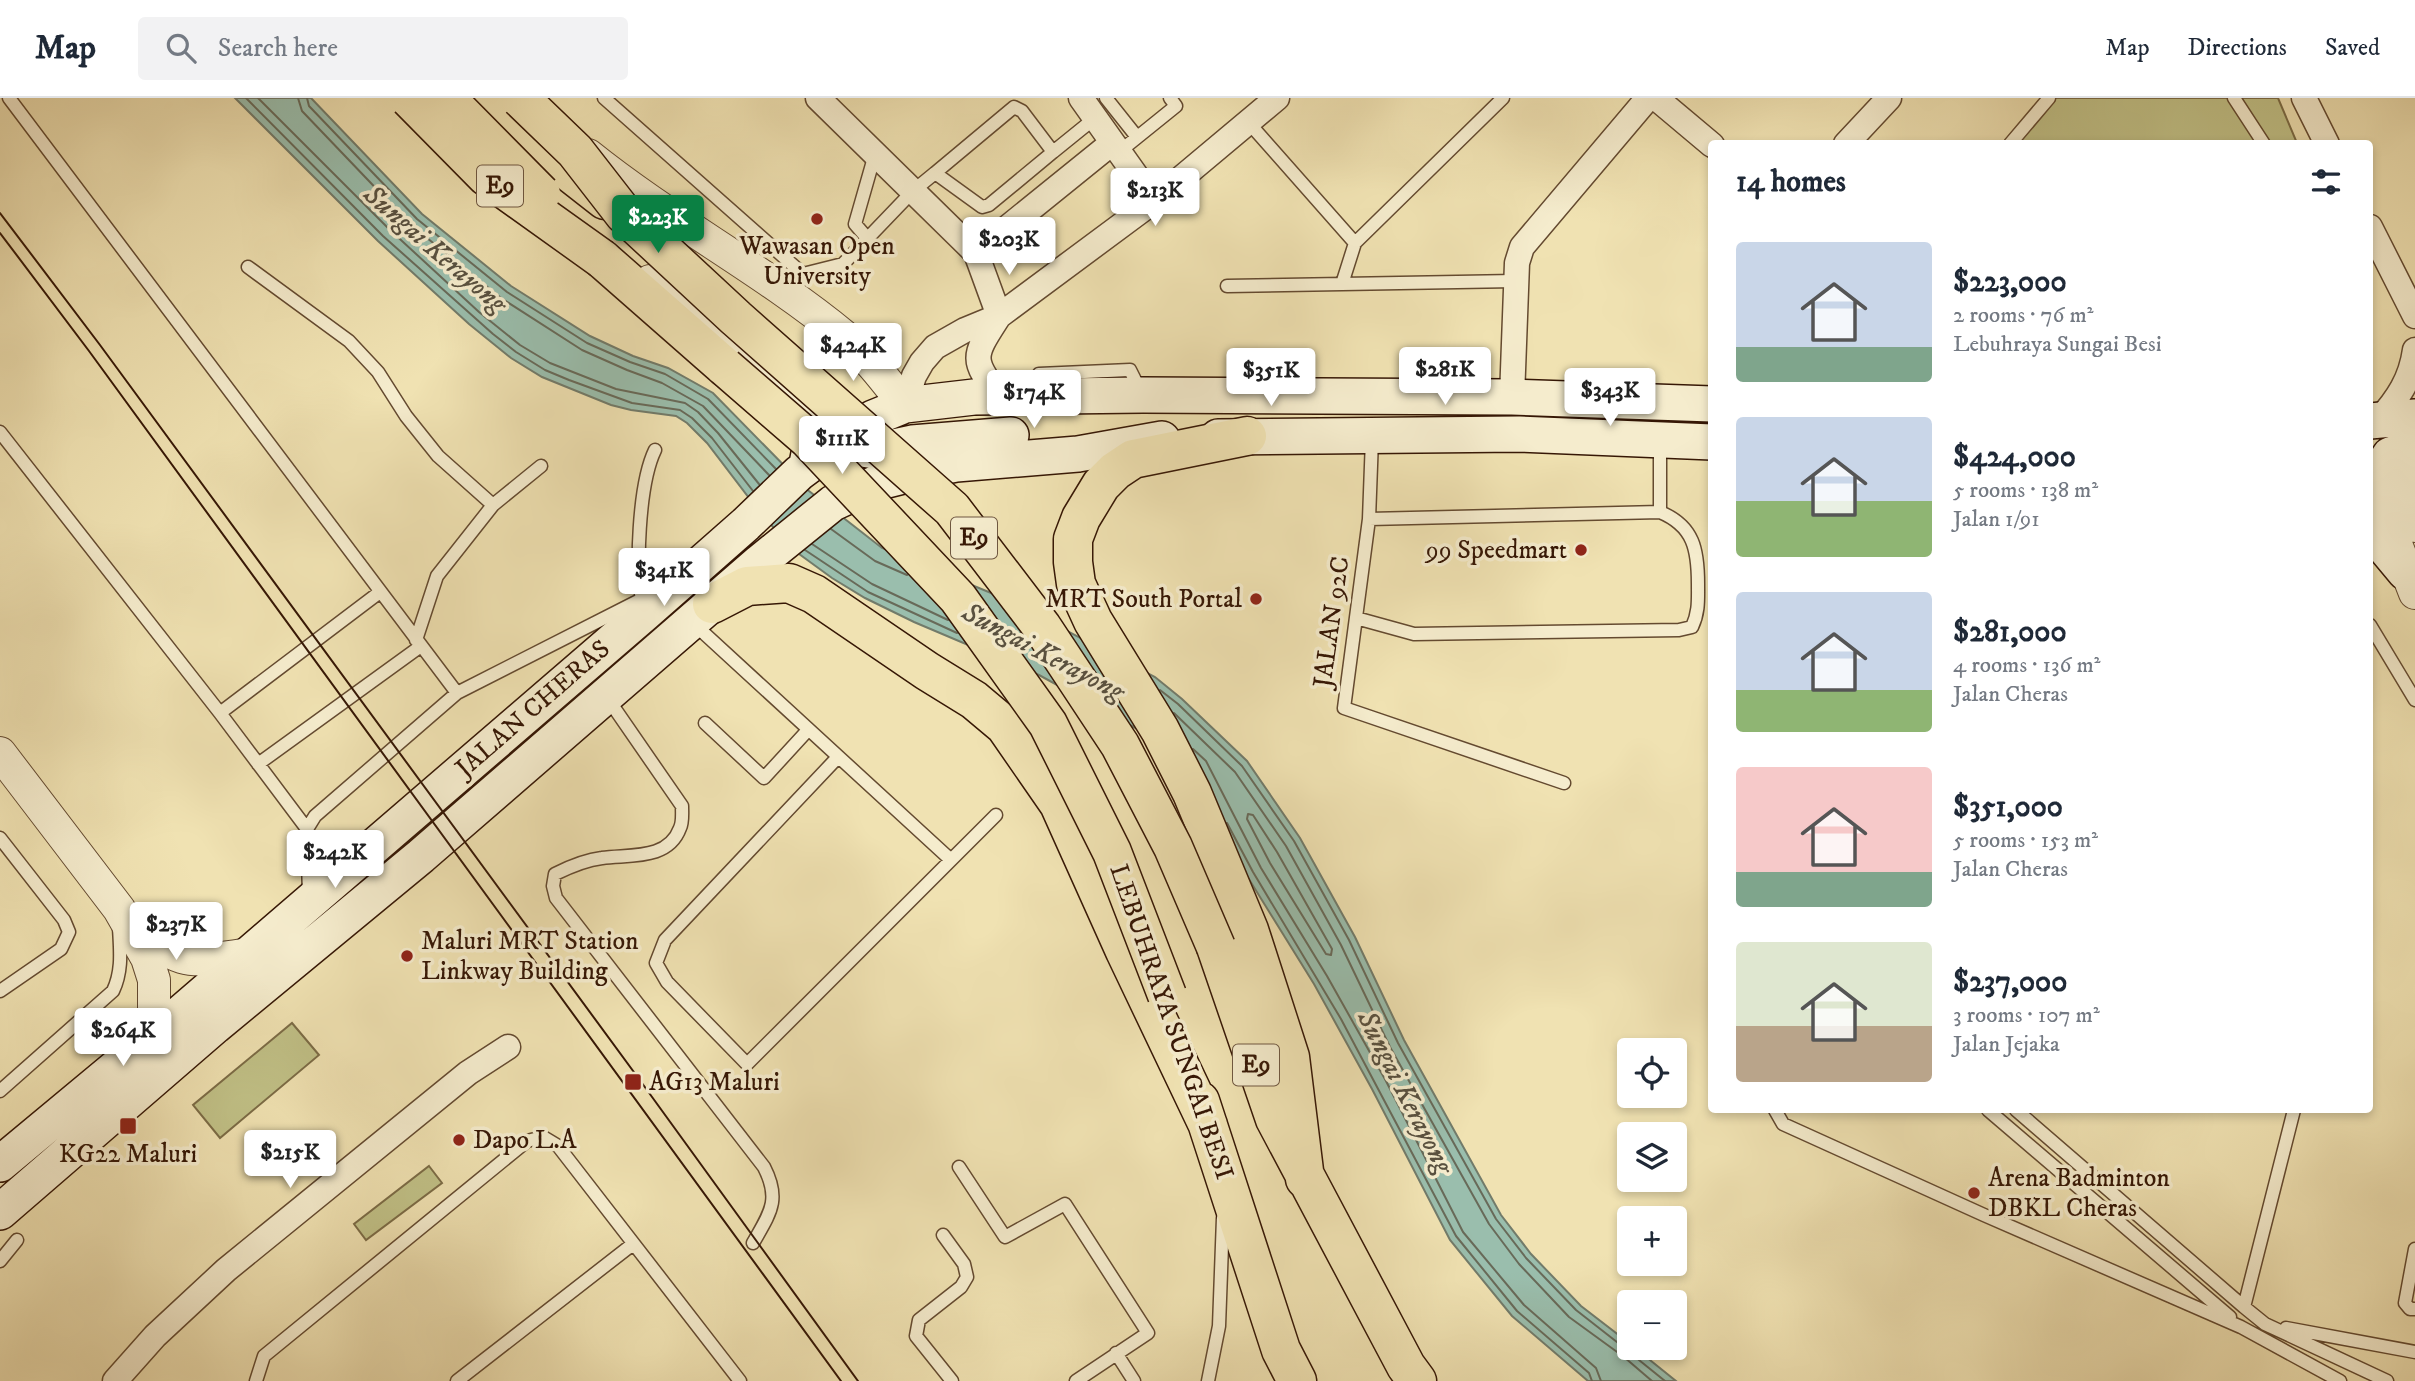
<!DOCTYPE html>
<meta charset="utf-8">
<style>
:root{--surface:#fff;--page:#f2f2f3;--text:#1f2937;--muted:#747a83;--line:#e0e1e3;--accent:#0b8043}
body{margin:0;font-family:"IM FELL DW Pica",serif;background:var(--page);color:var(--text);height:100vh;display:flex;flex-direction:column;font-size:26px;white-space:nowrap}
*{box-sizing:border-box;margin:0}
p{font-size:23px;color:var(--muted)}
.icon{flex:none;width:38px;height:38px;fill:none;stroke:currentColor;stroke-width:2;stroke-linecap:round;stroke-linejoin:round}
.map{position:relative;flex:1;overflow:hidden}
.side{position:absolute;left:1708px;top:42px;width:665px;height:973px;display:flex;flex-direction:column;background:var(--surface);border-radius:7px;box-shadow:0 4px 10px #0003}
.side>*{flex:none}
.buttons{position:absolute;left:1617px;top:940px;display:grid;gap:14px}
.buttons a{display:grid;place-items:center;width:70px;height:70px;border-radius:7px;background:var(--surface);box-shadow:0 4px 10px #0003;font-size:35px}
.price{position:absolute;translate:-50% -60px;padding:0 16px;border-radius:7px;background:#fff;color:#222;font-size:23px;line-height:46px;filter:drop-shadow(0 2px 4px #0008)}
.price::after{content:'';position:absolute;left:50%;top:42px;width:21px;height:16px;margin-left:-10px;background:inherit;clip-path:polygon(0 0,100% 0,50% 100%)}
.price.active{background:var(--accent);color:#fff}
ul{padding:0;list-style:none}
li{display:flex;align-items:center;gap:21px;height:175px;padding:0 28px}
li span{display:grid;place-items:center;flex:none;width:196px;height:140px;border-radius:7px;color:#555}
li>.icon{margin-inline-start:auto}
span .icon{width:84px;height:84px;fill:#fffc;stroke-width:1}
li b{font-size:30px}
h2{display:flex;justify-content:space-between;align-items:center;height:84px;padding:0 28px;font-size:30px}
header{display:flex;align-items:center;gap:42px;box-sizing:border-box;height:98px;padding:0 35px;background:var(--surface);border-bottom:2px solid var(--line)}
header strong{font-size:33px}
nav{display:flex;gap:38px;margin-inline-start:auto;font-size:24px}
.search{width:490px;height:63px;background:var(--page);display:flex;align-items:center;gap:18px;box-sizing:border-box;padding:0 24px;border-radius:7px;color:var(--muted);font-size:26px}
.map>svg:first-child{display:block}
.green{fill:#c1c187;stroke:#7c6c46;stroke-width:2}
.water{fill:#9abead;stroke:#727b6a;stroke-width:2}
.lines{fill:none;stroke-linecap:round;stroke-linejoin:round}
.shore{stroke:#686a59;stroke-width:2}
.service-casing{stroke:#644a30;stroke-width:15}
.minor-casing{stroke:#644a30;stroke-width:27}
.tertiary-casing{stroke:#644a30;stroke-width:34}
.secondary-casing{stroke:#361705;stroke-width:38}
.motorway-casing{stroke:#361705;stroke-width:41}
.service{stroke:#f5eccd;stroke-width:12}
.minor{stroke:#f5eccd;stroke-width:24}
.tertiary{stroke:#f5eccd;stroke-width:32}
.secondary{stroke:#f5eccd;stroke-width:35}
.motorway{stroke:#f0e2b2;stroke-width:38}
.tram{stroke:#361705;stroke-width:2}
.motorway-bridge-casing{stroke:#361705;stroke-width:41;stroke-linecap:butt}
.motorway-bridge{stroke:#f0e2b2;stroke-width:38}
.poi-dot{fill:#8f2418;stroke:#f5eccd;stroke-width:2.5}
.labels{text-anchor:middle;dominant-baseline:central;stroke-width:7;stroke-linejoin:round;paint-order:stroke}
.shield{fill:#f5eccd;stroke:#6f5741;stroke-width:2}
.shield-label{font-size:24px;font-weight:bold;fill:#361705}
.poi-label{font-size:26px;fill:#361705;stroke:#f5eccd;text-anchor:start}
.street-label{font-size:26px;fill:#361705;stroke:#f5eccd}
.water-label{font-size:28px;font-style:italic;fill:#595140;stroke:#f5eccd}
</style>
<header>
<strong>Map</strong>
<div class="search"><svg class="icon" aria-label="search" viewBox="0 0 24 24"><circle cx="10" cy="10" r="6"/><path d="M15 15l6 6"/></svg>Search here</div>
<nav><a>Map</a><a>Directions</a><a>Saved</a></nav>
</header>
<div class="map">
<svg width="2415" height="1283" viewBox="0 0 2415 1283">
<rect width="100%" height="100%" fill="#f0e2b2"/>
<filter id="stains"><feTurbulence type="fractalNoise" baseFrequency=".00286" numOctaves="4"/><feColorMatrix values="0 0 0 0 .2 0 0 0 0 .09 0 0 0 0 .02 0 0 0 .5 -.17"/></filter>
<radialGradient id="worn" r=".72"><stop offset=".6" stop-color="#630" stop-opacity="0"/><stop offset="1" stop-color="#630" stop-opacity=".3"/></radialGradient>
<path class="green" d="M2051,0h227l19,45 -280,1z
M292,925l27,32 -99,83 -27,-33z
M429,1068l13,17 -76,57 -12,-16z"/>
<path class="water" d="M235,0h76l111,116 89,72 79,50 43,20 35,12 45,25 96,98 73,57 126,52 147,77 27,22 65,62 53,77 55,99 49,103 97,175 30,39 50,52 48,37v5h6l41,33h-88l-76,-65 -62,-76 -78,-151 -58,-105 -67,-108 -95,-139 -113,-62 -125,-53 -49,-24 -33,-20 -37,-27 -33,-36 -55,-72 -20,-20 -11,-7 -45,-6 -20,-5 -69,-28 -31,-19 -42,-34 -91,-83z"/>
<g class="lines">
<path class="shore" d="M246,0l137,138 110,98 23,18 29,18 24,10 63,23 48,7 12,8 20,20 41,53
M258,0l131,131 90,83 41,33 30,18 66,26 69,14 13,9 20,21 41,51
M298,0l4,13 109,114 90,73 81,52 45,20 35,13 41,23 66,69
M307,0l2,8 108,113 90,73 80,51 43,19 35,12 43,25 68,70
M831,431l44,32 32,14
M812,446l60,40 76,36
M805,452l63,42 89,41
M1160,592l18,14 64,62 52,75 55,99 49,103 98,176 30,39 50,52 46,36 8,3 4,7 31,25
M1174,615l61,59 51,74 55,99 49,102 99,177 30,40 50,53 55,40 28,24
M1193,651l13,12 55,107 66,108 59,105 77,151 61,73 72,63 5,13
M1248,716l5,1 24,37 55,97 -1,6 -5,-1 -56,-91 -23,-44z
M1227,725l26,49 88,147 115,217 61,75 72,62 3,8"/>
<defs>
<path id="service" d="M9,0l448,595
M604,0l199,176 40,-10 70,-73 22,-18
M1106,0l31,39
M2234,0l30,46
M1014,9l8,4 31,41 -64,53 -7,2 -47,-34z
M1249,25l106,120 -13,41
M2010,46l39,-46
M1053,54l42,-34
M1119,54l57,-46 -6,-8
M867,140l-12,-14 20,-70
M1355,145l148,-145
M248,169l101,74 29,31 28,44 32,40 55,49
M1227,188l288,-5
M1034,295l5,-19 91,-4 11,22
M0,334l220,281 87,116
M1372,341l-3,80 -25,189 220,75
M1660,414v-70
M644,511c-10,-36 -5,-126 11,-159
M1356,520l58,16 265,-4 13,-3c7,-15 6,-27 6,-43 0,-34 -4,-58 -38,-72l-291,7
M694,526l257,236
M2370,527l45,75
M416,542l21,-64 56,-71 48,-39
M606,598l76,110c0,7 1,16 -2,22 -12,33 -52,26 -78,30 -17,2 -31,8 -47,16l-2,12 3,12 208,269c17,33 6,46 -11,76
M220,615l160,-121
M705,625l59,55 44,-48
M838,659l-173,183 -9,23 11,19 80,82 249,-249
M258,666l163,-118
M0,740l64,82 5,12 -8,17 -61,42
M309,796l-2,-65 8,-13 142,-123 181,-92
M0,993l113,-100c10,-21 7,-42 6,-64
M1775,1012l8,14 201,91 257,112 99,54
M1988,1012l242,207
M2016,1012l228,197 21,17 122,57
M959,1069l46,70 60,-33 83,129 -72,48
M943,1137l21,29 3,13 -6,10 -42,33 -3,16 36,45
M2415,1151l-10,54 5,6h5
M0,1163l17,-21
M2244,1209l50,-197
M2286,1230l129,24
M1116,1255l18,28
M256,1283l8,-25 263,-215 16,-4 15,9 182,235
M457,1283l176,-137
M1208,1283l11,-55 4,-108"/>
<path id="minor" d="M818,0l158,155 23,63
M1081,0l73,103
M1656,0l56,47
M2304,0l23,46
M1846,46l43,-46
M2370,129l45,89
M976,155l136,-110
M999,218c-25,39 -30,43 1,80
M1512,299l5,-134 5,-16 126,-149
M905,307l9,-29 8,-14 13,-15 30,-17 34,-14 155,-115 123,-103
M2378,323c20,-22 33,-42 37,-71
M115,1283l40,-45 71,-66 242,-197 40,-26"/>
<path id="tertiary" d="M588,57c82,66 176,115 257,182 23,20 41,44 60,68
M650,183l70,49 109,97
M2397,381l18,47
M2372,384l43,111
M0,655l119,156 28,49 7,22v56
M135,826c45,42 51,38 110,31"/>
<path id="secondary" d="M2370,323l45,-4
M1218,339l301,-3 193,8
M862,351l13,2 37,-8 99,-8
M807,366l5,-26 -2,-28
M2372,384l18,-27 25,-8
M2370,385l45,-7
M2370,432l35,42
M0,1066l154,-128 491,-423 101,-89 53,-51 74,-55 32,-13 69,-8 169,-2 369,2 200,7
M0,1114l215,-186 206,-170 339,-294 73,-59 46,-21 56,-14 21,-4 122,-10 84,-15"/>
<path id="motorway" d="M484,0l52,48 69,54
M602,161l123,108
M1247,338l-114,23 -18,12 -14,14 -20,33 -8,21v23l3,22 17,37 67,109 32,63 57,137 41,127 15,122
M712,506l35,-18 42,-3 25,11 113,77 47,29 31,26 54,78 66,147 83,174
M1216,849l59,172 131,247 11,15
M1200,1003l81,249 16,31"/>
</defs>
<use href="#service" class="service-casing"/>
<use href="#minor" class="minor-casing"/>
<use href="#tertiary" class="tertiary-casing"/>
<use href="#secondary" class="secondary-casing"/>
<use href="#motorway" class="motorway-casing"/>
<use href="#service" class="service"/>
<use href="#minor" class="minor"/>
<use href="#tertiary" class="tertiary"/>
<use href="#secondary" class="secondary"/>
<use href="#motorway" class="motorway"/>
<path class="tram" d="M0,115l100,132 539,734 219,302
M0,135l89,118 752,1030"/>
<defs>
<path id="motorway-bridge" d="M409,0l77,78 116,83
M520,0l55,53 49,63 112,104 216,191 90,118 78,118 53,102 43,100
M448,2l93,94
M725,269l83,72 150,159 90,126 64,128 55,143"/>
</defs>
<use href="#motorway-bridge" class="motorway-bridge-casing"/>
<use href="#motorway-bridge" class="motorway-bridge"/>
</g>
<g class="poi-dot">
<circle cx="817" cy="121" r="7"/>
<circle cx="1581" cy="452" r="7"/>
<circle cx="1256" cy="501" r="7"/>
<circle cx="407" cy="858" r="7"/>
<rect x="624" y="975" width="18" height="18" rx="3.5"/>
<rect x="119" y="1019" width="18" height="18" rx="3.5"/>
<circle cx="459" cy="1042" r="7"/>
<circle cx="1974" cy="1095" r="7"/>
</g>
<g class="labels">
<g class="shield">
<rect x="477" y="67.5" width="46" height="41" rx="5"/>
<rect x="951" y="419.5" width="46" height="41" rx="5"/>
<rect x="1233" y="946.5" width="46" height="41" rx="5"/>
</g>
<g class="shield-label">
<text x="500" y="88">E9</text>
<text x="974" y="440">E9</text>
<text x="1256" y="967">E9</text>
</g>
<g class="poi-label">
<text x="817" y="148" text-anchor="middle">Wawasan Open<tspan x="817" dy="30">University</tspan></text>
<text x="1567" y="452" text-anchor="end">99 Speedmart</text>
<text x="1242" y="501" text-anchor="end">MRT South Portal</text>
<text x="421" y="843">Maluri MRT Station<tspan x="421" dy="30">Linkway Building</tspan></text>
<text x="649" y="984">AG13 Maluri</text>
<text x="473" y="1042">Dapo L.A</text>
<text x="128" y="1056" text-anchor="middle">KG22 Maluri</text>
<text x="1988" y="1080">Arena Badminton<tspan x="1988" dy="30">DBKL Cheras</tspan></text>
</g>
<g class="street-label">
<text transform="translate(1332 524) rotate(-82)">JALAN 92C</text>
<text transform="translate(533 611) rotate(-41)">JALAN CHERAS</text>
<text transform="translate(1171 924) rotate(71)">LEBUHRAYA SUNGAI BESI</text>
</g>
<g class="water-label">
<text transform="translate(435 151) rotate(41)">Sungai Kerayong</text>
<text transform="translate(1043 554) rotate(28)">Sungai Kerayong</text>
<text transform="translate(1405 994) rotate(63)">Sungai Kerayong</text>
</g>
</g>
<rect width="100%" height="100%" filter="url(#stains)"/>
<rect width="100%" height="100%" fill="url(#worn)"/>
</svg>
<div class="buttons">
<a><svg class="icon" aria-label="locate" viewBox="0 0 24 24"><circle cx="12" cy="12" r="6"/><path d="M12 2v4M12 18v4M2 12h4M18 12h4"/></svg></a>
<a><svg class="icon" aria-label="layers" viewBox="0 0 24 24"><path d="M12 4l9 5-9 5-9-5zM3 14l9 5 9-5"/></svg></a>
<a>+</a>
<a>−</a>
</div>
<b class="price" style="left:1155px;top:130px">$213K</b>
<b class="price active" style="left:658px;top:157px">$223K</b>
<b class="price" style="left:1009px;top:179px">$203K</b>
<b class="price" style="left:853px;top:285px">$424K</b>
<b class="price" style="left:1445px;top:309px">$281K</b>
<b class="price" style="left:1271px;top:310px">$351K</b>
<b class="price" style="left:1610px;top:330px">$343K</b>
<b class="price" style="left:1034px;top:332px">$174K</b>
<b class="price" style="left:842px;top:378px">$111K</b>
<b class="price" style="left:664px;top:510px">$341K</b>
<b class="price" style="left:335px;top:792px">$242K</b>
<b class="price" style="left:176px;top:864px">$237K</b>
<b class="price" style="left:123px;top:970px">$264K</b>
<b class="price" style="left:290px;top:1092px">$215K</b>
<section class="side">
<h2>14 homes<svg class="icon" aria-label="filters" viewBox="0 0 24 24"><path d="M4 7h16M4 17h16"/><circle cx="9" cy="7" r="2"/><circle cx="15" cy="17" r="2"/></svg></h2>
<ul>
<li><span style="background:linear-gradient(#c9d6e8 75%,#7fa58c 0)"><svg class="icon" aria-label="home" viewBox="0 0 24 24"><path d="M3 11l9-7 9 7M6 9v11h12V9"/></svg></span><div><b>$223,000</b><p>2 rooms · 76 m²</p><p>Lebuhraya Sungai Besi</p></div></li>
<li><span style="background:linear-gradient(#c9d6e8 60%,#8fb573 0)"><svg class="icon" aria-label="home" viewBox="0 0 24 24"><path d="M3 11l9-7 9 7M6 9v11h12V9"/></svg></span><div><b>$424,000</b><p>5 rooms · 138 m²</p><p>Jalan 1/91</p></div></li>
<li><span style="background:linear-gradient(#c9d6e8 70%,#8fb573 0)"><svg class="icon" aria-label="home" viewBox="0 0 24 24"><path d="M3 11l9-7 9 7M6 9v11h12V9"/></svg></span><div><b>$281,000</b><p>4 rooms · 136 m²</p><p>Jalan Cheras</p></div></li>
<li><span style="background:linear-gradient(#f6c9c9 75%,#7fa58c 0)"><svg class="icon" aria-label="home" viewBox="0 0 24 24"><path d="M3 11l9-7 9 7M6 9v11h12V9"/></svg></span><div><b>$351,000</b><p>5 rooms · 153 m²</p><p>Jalan Cheras</p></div></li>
<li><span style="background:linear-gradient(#dfe7d0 60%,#b9a48a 0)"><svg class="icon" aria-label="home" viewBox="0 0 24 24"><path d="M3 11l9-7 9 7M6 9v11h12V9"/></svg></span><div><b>$237,000</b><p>3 rooms · 107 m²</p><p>Jalan Jejaka</p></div></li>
</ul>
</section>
</div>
